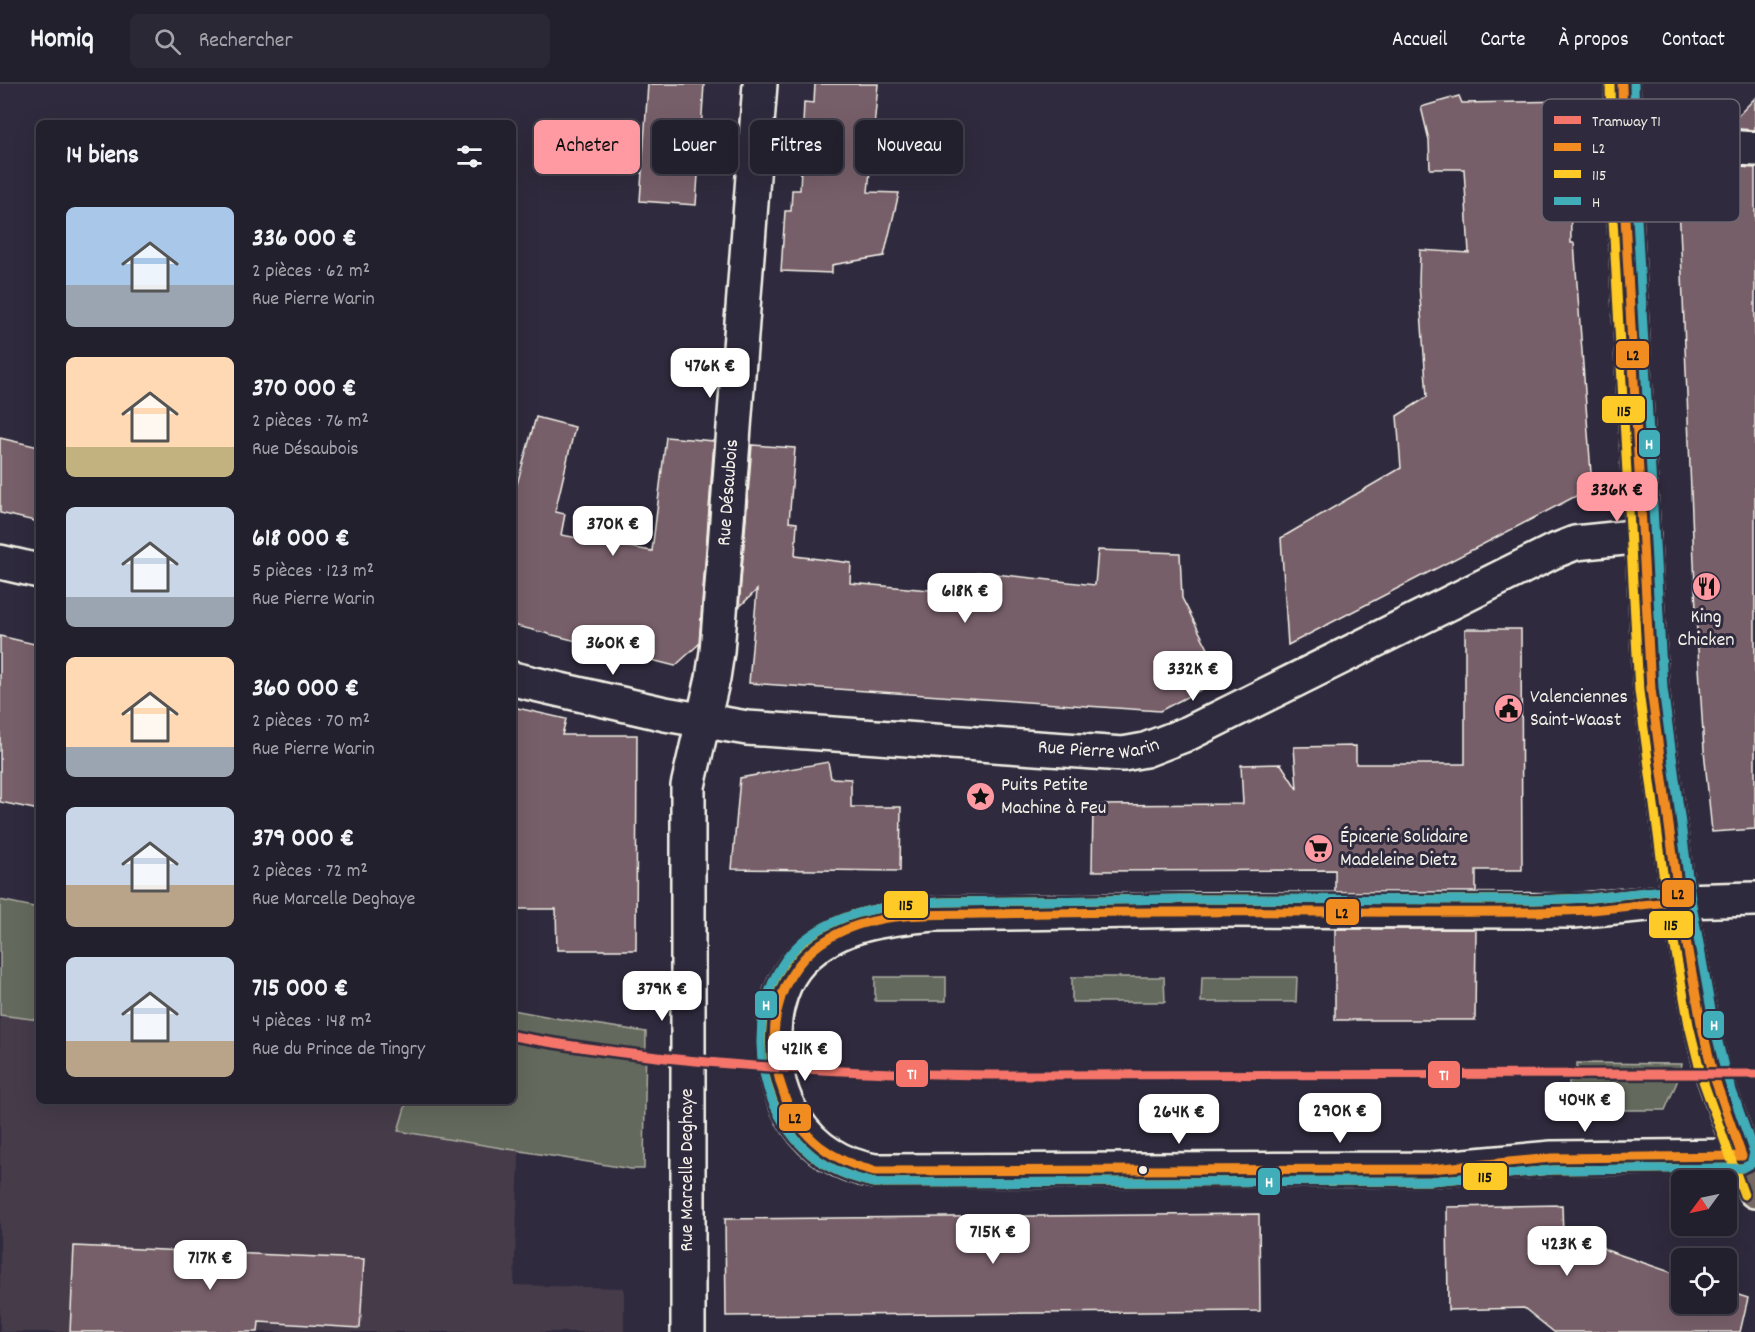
<!DOCTYPE html>
<html lang="fr">
<meta charset="utf-8">
<style>
:root{--surface:#23202e;--page:#2b2836;--text:#f1f3f6;--muted:#a3a3aa;--line:#403e4a;--accent:#ff9aa2}
body{margin:0;font-family:Dekko,sans-serif;background:var(--page);color:var(--text);height:100vh;display:flex;flex-direction:column;font-size:22px;white-space:nowrap}
*{box-sizing:border-box;margin:0}
p{font-size:20px;color:var(--muted)}
.icon{flex:none;width:33px;height:33px;fill:none;stroke:currentColor;stroke-width:2;stroke-linecap:round;stroke-linejoin:round}
.map{position:relative;flex:1;overflow:hidden}
.drawer{position:absolute;left:36px;top:36px;width:480px;height:984px;display:flex;flex-direction:column;background:var(--surface);border-radius:9px;box-shadow:0 6px 24px #0002,0 0 0 2px var(--line)}
.drawer>*{flex:none}
.banner{position:absolute;left:534px;top:36px;width:570px;height:54px;display:flex;gap:12px}
.needle{width:39px;rotate:237deg}
.controls{position:absolute;left:1671px;top:1086px;display:grid;gap:12px}
.controls a{display:grid;place-items:center;width:66px;height:66px;border-radius:9px;background:var(--surface);box-shadow:0 6px 24px #0002,0 0 0 2px var(--line);font-size:30px}
.price{position:absolute;translate:-50% -51px;padding:0 14px;border-radius:12px;background:#fff;color:#222;font-size:20px;line-height:39px;filter:drop-shadow(0 2px 3px #0008)}
.price::after{content:'';position:absolute;left:50%;top:36px;width:18px;height:14px;margin-left:-9px;background:inherit;clip-path:polygon(0 0,100% 0,50% 100%)}
.price.active{background:var(--accent);color:#111}
ul{padding:0;list-style:none}
li{display:flex;align-items:center;gap:18px;height:150px;padding:0 30px}
li span{display:grid;place-items:center;flex:none;width:168px;height:120px;border-radius:9px;color:#555}
li>.icon{margin-inline-start:auto}
span .icon{width:72px;height:72px;fill:#fffc;stroke-width:1}
li b{font-size:26px}
h2{display:flex;justify-content:space-between;align-items:center;height:72px;padding:0 30px;font-size:26px}
.tag{padding:0 21px;border-radius:9px;background:var(--surface);box-shadow:0 6px 24px #0002,0 0 0 2px var(--line);font-size:21px;line-height:54px}
.tag.active{background:var(--accent);color:#111}
header{display:flex;align-items:center;gap:36px;box-sizing:border-box;height:84px;padding:0 30px;background:var(--surface);border-bottom:2px solid var(--line)}
header strong{font-size:28px}
nav{display:flex;gap:33px;margin-inline-start:auto;font-size:21px}
.search{width:420px;height:54px;background:var(--page);display:flex;align-items:center;gap:15px;box-sizing:border-box;padding:0 21px;border-radius:9px;color:var(--muted);font-size:22px}
.map>svg:first-child{display:block}
.built{fill:#453a4a}
.green{fill:#64695c;stroke:#acada2;stroke-width:1.5}
.building{fill:#775e69;stroke:#f4f1e8;stroke-width:1.5}
.lines{fill:none;stroke-linecap:round;stroke-linejoin:round}
.minor-casing{stroke:#f4f1e8;stroke-width:38}
.major-casing{stroke:#f4f1e8;stroke-width:38}
.minor{stroke:#2f2a3d;stroke-width:33}
.major{stroke:#756964;stroke-width:33}
.bus-1-casing{stroke:#2f2a3d;stroke-width:14}
.bus-2-casing{stroke:#2f2a3d;stroke-width:14}
.bus-3-casing{stroke:#2f2a3d;stroke-width:14}
.bus-1{stroke:#f18c20;stroke-width:9}
.bus-2{stroke:#feca28;stroke-width:9}
.bus-3{stroke:#40adb8;stroke-width:9}
.tram-1-casing{stroke:#2f2a3d;stroke-width:14}
.tram-1{stroke:#f5756a;stroke-width:9}
.bus-dot{fill:#f4f1e8;stroke:#2f2a3d;stroke-width:2}
.labels{text-anchor:middle;dominant-baseline:central;stroke-width:6;stroke-linejoin:round;paint-order:stroke}
.street-label{font-size:20px;fill:#f4f1e8;stroke:#2f2a3d}
.poi-label{font-size:20px;fill:#f4f1e8;stroke:#2f2a3d;text-anchor:start}
.key{fill:#2f2a3d;stroke:#6a6670;stroke-width:1.5}
.key-label{font-size:16px;fill:#f4f1e8}
.line-badge{stroke:#2f2a3d;stroke-width:2}
.badge-label{font-size:16px;text-anchor:middle;font-weight:bold;fill:#fff}
.pale-badge-label{font-size:16px;text-anchor:middle;font-weight:bold;fill:#111}
</style>
<header>
<strong>Homiq</strong>
<div class="search"><svg class="icon" aria-label="search" viewBox="0 0 24 24"><circle cx="10" cy="10" r="6"/><path d="M15 15l6 6"/></svg>Rechercher</div>
<nav><a>Accueil</a><a>Carte</a><a>À propos</a><a>Contact</a></nav>
</header>
<div class="map">
<svg width="1755" height="1248" viewBox="0 0 1755 1248">
<rect width="100%" height="100%" fill="#2f2a3d"/>
<filter id="ink" filterUnits="userSpaceOnUse"><feTurbulence type="fractalNoise" baseFrequency=".0167" numOctaves="2"/><feDisplacementMap in="SourceGraphic" scale="12" xChannelSelector="R" yChannelSelector="G"/><feConvolveMatrix kernelMatrix="1 2 1 2 8 2 1 2 1" color-interpolation-filters="sRGB"/></filter>
<g filter="url(#ink)">
<path class="built" d="M0,899l39,9v109h474l7,34 -6,150 110,3v44h-624z"/>
<path class="green" d="M0,816l39,8v112l-39,-5z
M875,893h71v24h-71z
M1072,893h92l1,25h-93z
M1202,893h95l-1,25h-95z
M513,926l48,9 85,13 -2,137h-13l-233,-38 9,-30h106z
M1577,979l105,1 -5,18 -12,28h-108v-5h5v-11h7v-13l8,-1z"/>
<path class="building" d="M648,0h56l-8,121 -56,-4z
M815,0h63l-10,108 31,1 -15,63 -52,9v8l-51,-2 4,-60h6l1,-21h8l4,-88 10,1z
M1459,12l3,7 107,-2 2,142h3l17,230 -11,21 -292,151 -7,-107 120,-70 -4,-52 30,-19 -8,-114 1,-33 49,3 -5,-84h-34l-1,-29 -8,-33z
M1755,14v32l-29,-2z
M1692,80l63,4v661l-43,3 -8,-82 -7,-116 -19,-455z
M536,333l39,10 -20,85 10,2 -4,21 91,16 14,-114 48,4 -15,203 -24,22 -162,-41v-127z
M0,354l39,9v75l-39,-9z
M752,361l43,3 -6,74 8,1 -2,33 56,7 -1,20 125,11 2,-22 118,13 3,-35 82,3 2,45 41,80 -63,33 -411,-28 8,-93 -18,17z
M1465,545h56l1,241h-46v22h-141v-22l-243,1 1,-66 150,-1 -2,-39 40,-1 16,25 -3,-42 62,-1v18h109z
M0,552l39,9v165l-39,-8z
M513,623l53,12 -4,16h75l-1,215h-79l-1,-41h-43z
M828,678l3,16 20,1v28h50l-1,64 -168,-2 8,-91z
M1335,845h141l-1,91h-140z
M1562,1121l1,31h27l16,14 76,26v28h44v-13l22,7 -8,34h-186l-30,-24 -76,2 -1,-103z
M1259,1130l1,97 -534,5 -1,-97z
M74,1162l290,13 -4,69 -101,-6 -1,10h-188z"/>
<g class="lines">
<defs>
<g id="minor">
<path d="M1622,56l133,9"/>
<path d="M0,478l39,9"/>
<path id="s1" d="M513,595l152,35 82,14 376,26 22,-4 44,-17 363,-181 23,-9 68,-7"/>
<path d="M1742,1072l-190,2 -121,11 -556,2c-71,-12 -104,-72 -101,-140 1,-25 9,-52 27,-71 35,-37 86,-42 134,-46l271,-4 367,1 106,-10 76,-2"/>
<path id="s2" d="M688,1248v-546l25,-108 4,-26 43,-568"/>
</g>
<path id="major" d="M1622,0l3,134 26,471 28,212 22,122 12,51 42,117"/>
</defs>
<use href="#minor" class="minor-casing"/>
<use href="#major" class="major-casing"/>
<use href="#minor" class="minor"/>
<use href="#major" class="major"/>
<defs>
<path id="bus-1" d="M1622,0l3,134 26,471 28,212 22,122 12,51 29,82
M1679,817l-87,9 -56,2c-162,1 -323,-2 -484,1 -24,0 -48,1 -71,1 -49,1 -106,-3 -150,23 -58,33 -68,102 -46,160 14,41 49,65 90,74l556,-2 121,-11 190,-2"/>
<path id="bus-2" d="M1610,0l3,135 26,472 28,212 22,122 13,53 42,117
M1678,805l-87,9 -56,2 -348,-1 -244,3c-48,2 -100,7 -138,38 -61,50 -55,158 0,209 19,19 43,28 69,34l557,-2 122,-11 189,-2"/>
<path id="bus-3" d="M1634,0l3,134 26,470 28,211 22,122 12,50 29,82 -3,11 -9,4 -189,2 -122,11 -557,2c-26,-6 -50,-15 -69,-34 -56,-51 -61,-159 -1,-209 39,-31 91,-36 139,-38l244,-3 348,1 56,-2 74,-8"/>
</defs>
<use href="#bus-1" class="bus-1-casing"/>
<use href="#bus-2" class="bus-2-casing"/>
<use href="#bus-3" class="bus-3-casing"/>
<use href="#bus-1" class="bus-1"/>
<use href="#bus-2" class="bus-2"/>
<use href="#bus-3" class="bus-3"/>
<defs>
<path id="tram-1" d="M513,952c159,29 316,37 477,39l765,-1"/>
</defs>
<use href="#tram-1" class="tram-1-casing"/>
<use href="#tram-1" class="tram-1"/>
</g>
</g>
<defs>
<symbol id="restaurant-disc" viewBox="-11 -11 22 22"><circle r="9.5" fill="#ff9aa2" stroke="#2f2a3d"/><path d="M-5-6h1v4h1v-4h1v4h1v-4h1v5L-1.5 .5V6h-2V.5L-5-1ZM5-6V6H3V1.5H1.5Q1.5-4 5-6Z" fill="#111"/></symbol>
<symbol id="civic-disc" viewBox="-11 -11 22 22"><circle r="9.5" fill="#ff9aa2" stroke="#2f2a3d"/><path d="M-.6-6.5H3V-4.5H.6V-3L4-1V1h2V6H-6V1h2V-1L-.6-3ZM-1.2 2.5V6h2.4V2.5Z" fill="#111"/></symbol>
<symbol id="sight-disc" viewBox="-11 -11 22 22"><circle r="9.5" fill="#ff9aa2" stroke="#2f2a3d"/><path d="M0-6L1.8-2.2L6-1.7L2.9 1.2L3.7 5.4L0 3.3L-3.7 5.4L-2.9 1.2L-6-1.7L-1.8-2.2Z" fill="#111"/></symbol>
<symbol id="supermarket-disc" viewBox="-11 -11 22 22"><circle r="9.5" fill="#ff9aa2" stroke="#2f2a3d"/><path d="M-6-5.5h2.5l.6 2H6L4.5 2H-2.5L-4.4-4H-6ZM-1.5 3.2a1.3 1.3 0 1 0 .1 0ZM3 3.2a1.3 1.3 0 1 0 .1 0Z" fill="#111"/></symbol>
</defs>
<g fill-rule="evenodd">
<use href="#restaurant-disc" x="1690" y="486" width="33" height="33"/>
<use href="#civic-disc" x="1492" y="608" width="33" height="33"/>
<use href="#sight-disc" x="964" y="696" width="33" height="33"/>
<use href="#supermarket-disc" x="1302" y="748" width="33" height="33"/>
</g>
<circle class="bus-dot" cx="1143" cy="1086" r="5"/>
<g class="labels">
<g class="street-label">
<text stroke="none"><textPath href="#s2" startOffset="843">Rue Désaubois</textPath></text>
<text stroke="none"><textPath href="#s1" startOffset="592">Rue Pierre Warin</textPath></text>
<text transform="translate(688 1086) rotate(-90)">Rue Marcelle Deghaye</text>
</g>
<g class="poi-label">
<text x="1706" y="534" text-anchor="middle">King<tspan x="1706" dy="23">Chicken</tspan></text>
<text x="1530" y="614">Valenciennes<tspan x="1530" dy="23">Saint-Waast</tspan></text>
<text x="1001" y="702">Puits Petite<tspan x="1001" dy="23">Machine à Feu</tspan></text>
<text x="1340" y="754">Épicerie Solidaire<tspan x="1340" dy="23">Madeleine Dietz</tspan></text>
</g>
</g>
<rect x="1542" y="15" width="198" height="123" rx="9" class="key"/>
<rect x="1554" y="32" width="27" height="8" fill="#f5756a"/>
<rect x="1554" y="59" width="27" height="8" fill="#f18c20"/>
<rect x="1554" y="86" width="27" height="8" fill="#feca28"/>
<rect x="1554" y="113" width="27" height="8" fill="#40adb8"/>
<g class="key-label">
<text x="1592" y="42">Tramway T1</text>
<text x="1592" y="69">L2</text>
<text x="1592" y="96">115</text>
<text x="1592" y="123">H</text>
</g>
<g class="line-badge">
<rect x="1615" y="256" width="35" height="29" rx="6" fill="#f18c20"/>
<rect x="1601" y="311" width="45" height="29" rx="6" fill="#feca28"/>
<rect x="1638" y="345" width="23" height="29" rx="6" fill="#40adb8"/>
<rect x="1661" y="795" width="34" height="29" rx="6" fill="#f18c20"/>
<rect x="883" y="806" width="46" height="29" rx="6" fill="#feca28"/>
<rect x="1325" y="814" width="35" height="28" rx="6" fill="#f18c20"/>
<rect x="1648" y="826" width="46" height="29" rx="6" fill="#feca28"/>
<rect x="754" y="906" width="24" height="29" rx="6" fill="#40adb8"/>
<rect x="1702" y="926" width="23" height="29" rx="6" fill="#40adb8"/>
<rect x="895" y="975" width="34" height="29" rx="6" fill="#f5756a"/>
<rect x="1427" y="976" width="34" height="29" rx="6" fill="#f5756a"/>
<rect x="778" y="1019" width="34" height="29" rx="6" fill="#f18c20"/>
<rect x="1462" y="1078" width="46" height="29" rx="6" fill="#feca28"/>
<rect x="1257" y="1083" width="24" height="29" rx="6" fill="#40adb8"/>
</g>
<g class="badge-label">
<text x="1649" y="365">H</text>
<text x="766" y="926">H</text>
<text x="1714" y="946">H</text>
<text x="912" y="995">T1</text>
<text x="1444" y="996">T1</text>
<text x="1269" y="1103">H</text>
</g>
<g class="pale-badge-label">
<text x="1633" y="276">L2</text>
<text x="1624" y="332">115</text>
<text x="1678" y="815">L2</text>
<text x="906" y="826">115</text>
<text x="1342" y="834">L2</text>
<text x="1671" y="846">115</text>
<text x="795" y="1039">L2</text>
<text x="1485" y="1098">115</text>
</g>
</svg>
<div class="controls">
<a><svg class="needle" viewBox="-14 -14 28 28"><path d="M0-13l5 13h-10z" fill="#e53935"/><path d="M0 13l5-13h-10z" fill="#a3a3aa"/></svg></a>
<a><svg class="icon" aria-label="locate" viewBox="0 0 24 24"><circle cx="12" cy="12" r="6"/><path d="M12 2v4M12 18v4M2 12h4M18 12h4"/></svg></a>
</div>
<b class="price" style="left:710px;top:315px">476K €</b>
<b class="price active" style="left:1617px;top:439px">336K €</b>
<b class="price" style="left:613px;top:473px">370K €</b>
<b class="price" style="left:965px;top:540px">618K €</b>
<b class="price" style="left:613px;top:592px">360K €</b>
<b class="price" style="left:1193px;top:618px">332K €</b>
<b class="price" style="left:662px;top:938px">379K €</b>
<b class="price" style="left:805px;top:998px">421K €</b>
<b class="price" style="left:1585px;top:1049px">404K €</b>
<b class="price" style="left:1340px;top:1060px">290K €</b>
<b class="price" style="left:1179px;top:1061px">264K €</b>
<b class="price" style="left:993px;top:1181px">715K €</b>
<b class="price" style="left:1567px;top:1193px">423K €</b>
<b class="price" style="left:210px;top:1207px">717K €</b>
<div class="banner">
<a class="tag active">Acheter</a>
<a class="tag">Louer</a>
<a class="tag">Filtres</a>
<a class="tag">Nouveau</a>
</div>
<section class="drawer">
<h2>14 biens<svg class="icon" aria-label="filters" viewBox="0 0 24 24"><path d="M4 7h16M4 17h16"/><circle cx="9" cy="7" r="2"/><circle cx="15" cy="17" r="2"/></svg></h2>
<ul>
<li><span style="background:linear-gradient(#a9c7e8 65%,#9aa5b1 0)"><svg class="icon" aria-label="home" viewBox="0 0 24 24"><path d="M3 11l9-7 9 7M6 9v11h12V9"/></svg></span><div><b>336 000 €</b><p>2 pièces · 62 m²</p><p>Rue Pierre Warin</p></div></li>
<li><span style="background:linear-gradient(#ffd9b3 75%,#c2b280 0)"><svg class="icon" aria-label="home" viewBox="0 0 24 24"><path d="M3 11l9-7 9 7M6 9v11h12V9"/></svg></span><div><b>370 000 €</b><p>2 pièces · 76 m²</p><p>Rue Désaubois</p></div></li>
<li><span style="background:linear-gradient(#c9d6e8 75%,#9aa5b1 0)"><svg class="icon" aria-label="home" viewBox="0 0 24 24"><path d="M3 11l9-7 9 7M6 9v11h12V9"/></svg></span><div><b>618 000 €</b><p>5 pièces · 123 m²</p><p>Rue Pierre Warin</p></div></li>
<li><span style="background:linear-gradient(#ffd9b3 75%,#9aa5b1 0)"><svg class="icon" aria-label="home" viewBox="0 0 24 24"><path d="M3 11l9-7 9 7M6 9v11h12V9"/></svg></span><div><b>360 000 €</b><p>2 pièces · 70 m²</p><p>Rue Pierre Warin</p></div></li>
<li><span style="background:linear-gradient(#c9d6e8 65%,#b9a48a 0)"><svg class="icon" aria-label="home" viewBox="0 0 24 24"><path d="M3 11l9-7 9 7M6 9v11h12V9"/></svg></span><div><b>379 000 €</b><p>2 pièces · 72 m²</p><p>Rue Marcelle Deghaye</p></div></li>
<li><span style="background:linear-gradient(#c9d6e8 70%,#b9a48a 0)"><svg class="icon" aria-label="home" viewBox="0 0 24 24"><path d="M3 11l9-7 9 7M6 9v11h12V9"/></svg></span><div><b>715 000 €</b><p>4 pièces · 148 m²</p><p>Rue du Prince de Tingry</p></div></li>
</ul>
</section>
</div>
